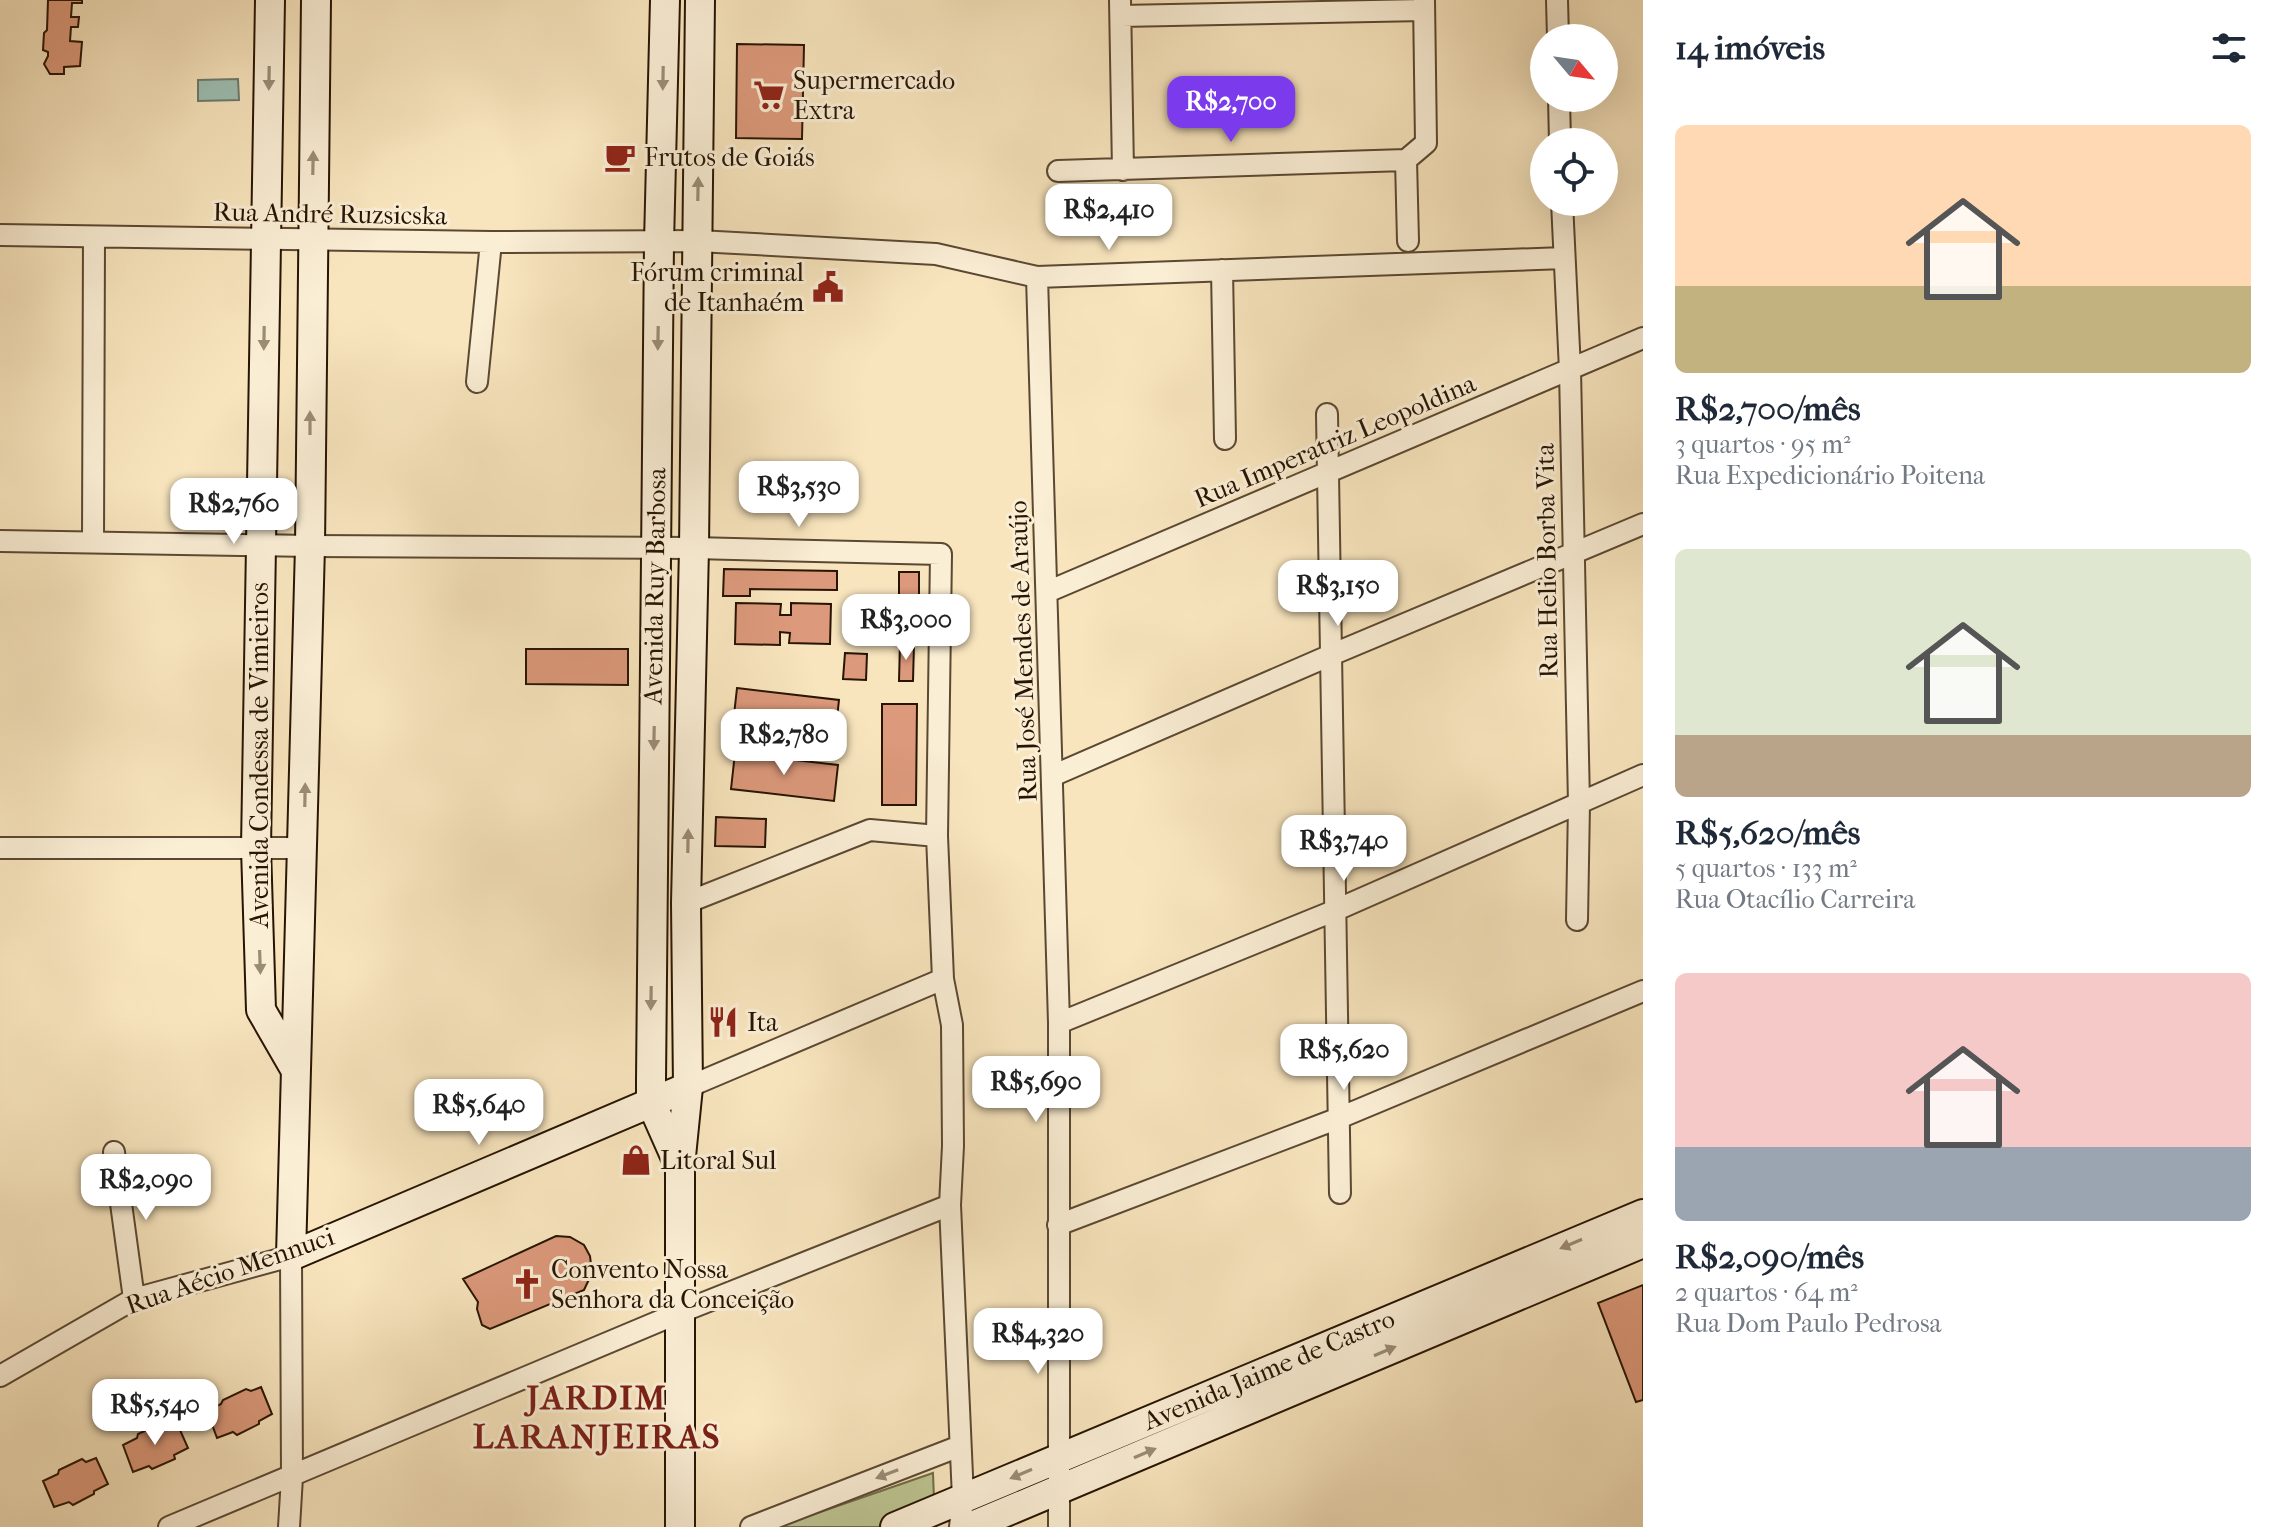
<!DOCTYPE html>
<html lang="pt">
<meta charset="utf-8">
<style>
:root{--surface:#fff;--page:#f6f6f7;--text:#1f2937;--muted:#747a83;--accent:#7c3aed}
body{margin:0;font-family:"IM FELL French Canon",serif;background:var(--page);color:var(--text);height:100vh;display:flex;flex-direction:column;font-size:30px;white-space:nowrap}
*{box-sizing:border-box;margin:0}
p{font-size:26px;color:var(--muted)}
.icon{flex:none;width:44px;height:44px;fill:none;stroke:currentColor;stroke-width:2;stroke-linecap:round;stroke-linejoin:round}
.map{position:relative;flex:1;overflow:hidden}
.panel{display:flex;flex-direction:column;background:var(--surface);width:640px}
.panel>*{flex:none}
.needle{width:52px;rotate:119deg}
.buttons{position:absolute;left:1530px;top:24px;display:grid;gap:16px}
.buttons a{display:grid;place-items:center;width:88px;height:88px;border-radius:50%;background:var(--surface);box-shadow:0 8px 32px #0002;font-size:40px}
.price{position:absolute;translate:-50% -68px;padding:0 18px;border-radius:16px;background:#fff;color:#222;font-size:26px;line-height:52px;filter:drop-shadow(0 2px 4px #0008)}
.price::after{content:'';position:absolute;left:50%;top:48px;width:24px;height:18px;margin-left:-12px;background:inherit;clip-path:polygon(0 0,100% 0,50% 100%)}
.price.selected{background:var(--accent);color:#fff}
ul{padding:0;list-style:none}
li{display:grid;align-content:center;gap:16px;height:424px;padding:0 32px}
li span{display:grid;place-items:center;height:248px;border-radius:12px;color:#555}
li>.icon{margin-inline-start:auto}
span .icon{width:144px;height:144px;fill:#fffc;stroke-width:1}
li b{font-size:34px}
h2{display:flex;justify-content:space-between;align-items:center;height:96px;padding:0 32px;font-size:34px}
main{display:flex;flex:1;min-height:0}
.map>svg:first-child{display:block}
.green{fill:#bdc592;stroke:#726c4a;stroke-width:2}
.water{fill:#9dbfb4;stroke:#6e7b6d;stroke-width:2}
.building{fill:#dc997b;stroke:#271403;stroke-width:2}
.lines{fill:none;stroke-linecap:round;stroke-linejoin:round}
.street-casing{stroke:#5b4832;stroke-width:24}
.secondary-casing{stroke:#271403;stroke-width:32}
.street{stroke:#faeed5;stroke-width:20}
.secondary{stroke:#faeed5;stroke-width:28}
.oneway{fill:#9b8c76}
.labels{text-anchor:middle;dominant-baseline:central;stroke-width:6;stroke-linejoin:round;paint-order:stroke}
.poi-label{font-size:26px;fill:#271403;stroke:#faeed5;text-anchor:start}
.street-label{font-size:26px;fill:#271403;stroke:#faeed5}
.district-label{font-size:34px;font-weight:bold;letter-spacing:2px;fill:#7a1f14;stroke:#faeed5}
</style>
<main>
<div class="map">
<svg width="1643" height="1527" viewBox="0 0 1643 1527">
<rect width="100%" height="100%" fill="#f8e5be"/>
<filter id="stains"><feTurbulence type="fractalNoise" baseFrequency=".0025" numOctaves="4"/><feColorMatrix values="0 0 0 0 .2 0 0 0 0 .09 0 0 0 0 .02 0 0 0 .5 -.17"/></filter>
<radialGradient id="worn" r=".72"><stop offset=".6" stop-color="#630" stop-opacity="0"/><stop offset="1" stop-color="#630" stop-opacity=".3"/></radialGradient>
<path class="green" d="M933,1473l2,54h-158z"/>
<path class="water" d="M238,79l1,21 -41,1v-21z"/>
<path class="building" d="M48,0h34v3h-10l-1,14h8l-1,10h-7l-1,14 12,1 -2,24 -16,1v7h-14l-6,-10 4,-8v-4l-5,-2 1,-17 3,-3z
M737,44l67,1 -2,94 -66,-1z
M724,569l113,2v19l-87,-1v7h-27z
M899,572h20v41h-20z
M736,603l45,1 -1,11h11v-12l40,1 -1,40 -41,-1 1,-10 -10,-1v13l-45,-1z
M900,643l14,1 -1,37h-14z
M526,649h102v36l-102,-1z
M845,653l22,1 -1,26 -23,-1z
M737,688l102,12 -4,36 -102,-12z
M882,704h35l-1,101h-34z
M735,753l103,12 -4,36 -103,-12z
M716,817l50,2 -1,28 -50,-1z
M556,1236l14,1 14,8 6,11 2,17 -8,17 -94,39 -8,-4 -5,-16 1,-7 -15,-23z
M1643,1285v115l-7,2 -38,-99z
M261,1387l11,27 -13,7v3l-22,11 -4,-3 -16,6 -10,-27 14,-7 2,-4 23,-11 5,2z
M176,1421l12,27 -14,7 1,4 -23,10 -3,-3 -16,6 -10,-27 14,-7 1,-4 24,-11 4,2z
M96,1458l12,26 -14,7v3l-21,11 -4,-3 -15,5 -11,-26 15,-7 1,-4 23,-11 4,3z"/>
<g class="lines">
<defs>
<path id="street" d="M1120,0l3,170
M1557,0l1,38
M1121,16l303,-6
M1559,98l1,44
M1058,171l348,-11
M1562,202l8,168 9,434 -2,116
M0,235l491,7 207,-1 238,13 101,23 527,-19
M1408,241l-2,-81 20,-17 -2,-143
M1222,270l3,169
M1037,277l22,746v504
M477,382l14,-140
M1327,414l13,779
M0,541l310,5 384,2 247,6 -4,282 6,143 9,46 1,121 -3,59 13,293 -3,29
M93,541l1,-304
M1047,592l596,-254
M1052,776l279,-121 312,-131
M0,848h304
M686,903l184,-73 67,6
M1059,1023l277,-113 307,-135
M688,1087l255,-108
M114,1152l20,147
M1058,1225l281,-107 304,-127
M0,1376l134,-77 157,-43 1,221 -3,50
M169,1527l512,-215 269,-107
M751,1527l209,-81"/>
<path id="secondary" d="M270,0l-14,848 5,162 34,59
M316,0l-6,546 -19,710 397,-169
M665,0l-6,243 -8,838v21l28,63
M680,1527v-361l8,-79 -2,-184 8,-355 6,-548
M895,1527l748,-313
M970,1527l673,-284"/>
</defs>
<use href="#street" class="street-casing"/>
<use href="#secondary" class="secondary-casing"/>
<use href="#street" class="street"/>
<use href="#secondary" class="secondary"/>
</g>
<defs><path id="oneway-solid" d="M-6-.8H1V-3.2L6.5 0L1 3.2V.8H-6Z" transform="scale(2)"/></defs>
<g class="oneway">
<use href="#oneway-solid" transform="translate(269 78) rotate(91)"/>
<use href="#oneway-solid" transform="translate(663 78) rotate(91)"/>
<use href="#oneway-solid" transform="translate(313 163) rotate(-89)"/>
<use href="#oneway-solid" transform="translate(698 189) rotate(-89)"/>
<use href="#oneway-solid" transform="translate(264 338) rotate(91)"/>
<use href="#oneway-solid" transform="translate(658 338) rotate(91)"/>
<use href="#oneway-solid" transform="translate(310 423) rotate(-90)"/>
<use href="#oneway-solid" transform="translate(654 738) rotate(91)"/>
<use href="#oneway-solid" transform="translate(305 795) rotate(-89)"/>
<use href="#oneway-solid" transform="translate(688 841) rotate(-89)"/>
<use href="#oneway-solid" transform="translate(260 962) rotate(88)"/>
<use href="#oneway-solid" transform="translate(651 998) rotate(91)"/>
<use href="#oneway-solid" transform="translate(1571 1244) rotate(157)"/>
<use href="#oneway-solid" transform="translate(1385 1351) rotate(-23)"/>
<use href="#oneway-solid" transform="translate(1145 1453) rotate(-23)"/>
<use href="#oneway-solid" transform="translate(887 1474) rotate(159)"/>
<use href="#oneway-solid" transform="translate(1021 1474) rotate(157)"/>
</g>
<defs>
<symbol id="supermarket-bare" viewBox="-9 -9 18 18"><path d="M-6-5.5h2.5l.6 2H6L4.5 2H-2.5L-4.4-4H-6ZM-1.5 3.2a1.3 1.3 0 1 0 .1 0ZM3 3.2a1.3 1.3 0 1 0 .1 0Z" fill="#8f2418" stroke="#faeed5" stroke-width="2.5" paint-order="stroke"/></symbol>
<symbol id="cafe-bare" viewBox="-9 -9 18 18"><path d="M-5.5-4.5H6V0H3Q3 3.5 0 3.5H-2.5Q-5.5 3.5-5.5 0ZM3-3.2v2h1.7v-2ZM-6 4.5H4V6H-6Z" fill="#8f2418" stroke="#faeed5" stroke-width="2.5" paint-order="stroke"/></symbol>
<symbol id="civic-bare" viewBox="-9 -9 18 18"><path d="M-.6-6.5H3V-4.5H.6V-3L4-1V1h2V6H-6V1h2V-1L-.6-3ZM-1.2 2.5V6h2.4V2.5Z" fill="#8f2418" stroke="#faeed5" stroke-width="2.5" paint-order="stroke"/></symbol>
<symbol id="restaurant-bare" viewBox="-9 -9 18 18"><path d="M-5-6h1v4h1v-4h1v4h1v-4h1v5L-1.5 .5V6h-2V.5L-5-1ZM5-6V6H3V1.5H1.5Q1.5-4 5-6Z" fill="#8f2418" stroke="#faeed5" stroke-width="2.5" paint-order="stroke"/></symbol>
<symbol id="shop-bare" viewBox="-9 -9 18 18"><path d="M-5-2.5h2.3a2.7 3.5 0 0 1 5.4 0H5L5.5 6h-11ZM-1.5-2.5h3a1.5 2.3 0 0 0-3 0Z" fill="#8f2418" stroke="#faeed5" stroke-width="2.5" paint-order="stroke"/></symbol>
<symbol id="church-bare" viewBox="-9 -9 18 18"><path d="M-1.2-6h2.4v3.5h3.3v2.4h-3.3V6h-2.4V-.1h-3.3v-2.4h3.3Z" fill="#8f2418" stroke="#faeed5" stroke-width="2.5" paint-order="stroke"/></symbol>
</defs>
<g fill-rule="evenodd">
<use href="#supermarket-bare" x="747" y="73" width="44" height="44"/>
<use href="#cafe-bare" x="598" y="135" width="44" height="44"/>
<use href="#civic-bare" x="806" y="265" width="44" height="44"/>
<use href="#restaurant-bare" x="701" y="1000" width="44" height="44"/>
<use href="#shop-bare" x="614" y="1138" width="44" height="44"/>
<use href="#church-bare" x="505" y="1262" width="44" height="44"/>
</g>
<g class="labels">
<g class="poi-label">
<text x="793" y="80">Supermercado<tspan x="793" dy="30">Extra</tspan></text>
<text x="644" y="157">Frutos de Goiás</text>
<text x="804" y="272" text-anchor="end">Fórum criminal<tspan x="804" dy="30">de Itanhaém</tspan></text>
<text x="747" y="1022">Ita</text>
<text x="660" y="1160">Litoral Sul</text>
<text x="551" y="1269">Convento Nossa<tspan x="551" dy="30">Senhora da Conceição</tspan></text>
</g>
<g class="street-label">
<text transform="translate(330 214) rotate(1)">Rua André Ruzsicska</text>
<text transform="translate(1335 441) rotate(-23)">Rua Imperatriz Leopoldina</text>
<text transform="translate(1547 561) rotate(-91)">Rua Helio Borba Vita</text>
<text transform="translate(655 586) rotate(-89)">Avenida Ruy Barbosa</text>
<text transform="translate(1023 651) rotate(-92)">Rua José Mendes de Araújo</text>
<text transform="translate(259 755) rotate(-90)">Avenida Condessa de Vimieiros</text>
<text transform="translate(230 1271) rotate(-19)">Rua Aécio Mennuci</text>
<text transform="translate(1269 1370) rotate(-23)">Avenida Jaime de Castro</text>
</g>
<g class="district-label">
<text x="597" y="1398">JARDIM<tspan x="597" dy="39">LARANJEIRAS</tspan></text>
</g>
</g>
<rect width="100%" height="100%" filter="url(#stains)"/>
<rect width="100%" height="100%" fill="url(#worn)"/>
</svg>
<div class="buttons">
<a><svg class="needle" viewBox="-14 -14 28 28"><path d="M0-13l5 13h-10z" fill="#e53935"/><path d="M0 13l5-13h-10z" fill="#747a83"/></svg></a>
<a><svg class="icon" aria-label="locate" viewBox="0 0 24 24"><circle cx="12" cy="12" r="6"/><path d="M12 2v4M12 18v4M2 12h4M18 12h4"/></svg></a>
</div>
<b class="price selected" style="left:1231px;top:144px">R$2,700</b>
<b class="price" style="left:1109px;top:252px">R$2,410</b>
<b class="price" style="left:799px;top:529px">R$3,530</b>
<b class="price" style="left:234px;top:546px">R$2,760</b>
<b class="price" style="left:1338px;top:628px">R$3,150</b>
<b class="price" style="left:906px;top:662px">R$3,000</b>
<b class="price" style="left:784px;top:777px">R$2,780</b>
<b class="price" style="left:1344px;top:883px">R$3,740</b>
<b class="price" style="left:1344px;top:1092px">R$5,620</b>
<b class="price" style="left:1036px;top:1124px">R$5,690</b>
<b class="price" style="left:479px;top:1147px">R$5,640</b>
<b class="price" style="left:146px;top:1222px">R$2,090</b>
<b class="price" style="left:1038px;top:1376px">R$4,320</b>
<b class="price" style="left:155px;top:1447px">R$5,540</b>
</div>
<section class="panel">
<h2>14 imóveis<svg class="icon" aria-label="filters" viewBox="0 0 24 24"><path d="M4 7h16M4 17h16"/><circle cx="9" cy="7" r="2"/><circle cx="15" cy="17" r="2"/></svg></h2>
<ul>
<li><span style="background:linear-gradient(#ffd9b3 65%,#c2b280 0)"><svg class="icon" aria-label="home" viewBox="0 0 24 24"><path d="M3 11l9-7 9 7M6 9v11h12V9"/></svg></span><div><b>R$2,700/mês</b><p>3 quartos · 95 m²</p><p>Rua Expedicionário Poitena</p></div></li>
<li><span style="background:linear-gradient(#dfe7d0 75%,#b9a48a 0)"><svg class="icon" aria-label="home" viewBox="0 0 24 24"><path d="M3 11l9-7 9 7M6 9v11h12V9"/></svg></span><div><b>R$5,620/mês</b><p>5 quartos · 133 m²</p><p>Rua Otacílio Carreira</p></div></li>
<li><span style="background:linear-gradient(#f6c9c9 70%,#9aa5b1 0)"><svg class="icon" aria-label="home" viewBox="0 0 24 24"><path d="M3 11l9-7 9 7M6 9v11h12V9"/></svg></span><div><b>R$2,090/mês</b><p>2 quartos · 64 m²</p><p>Rua Dom Paulo Pedrosa</p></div></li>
</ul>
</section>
</main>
